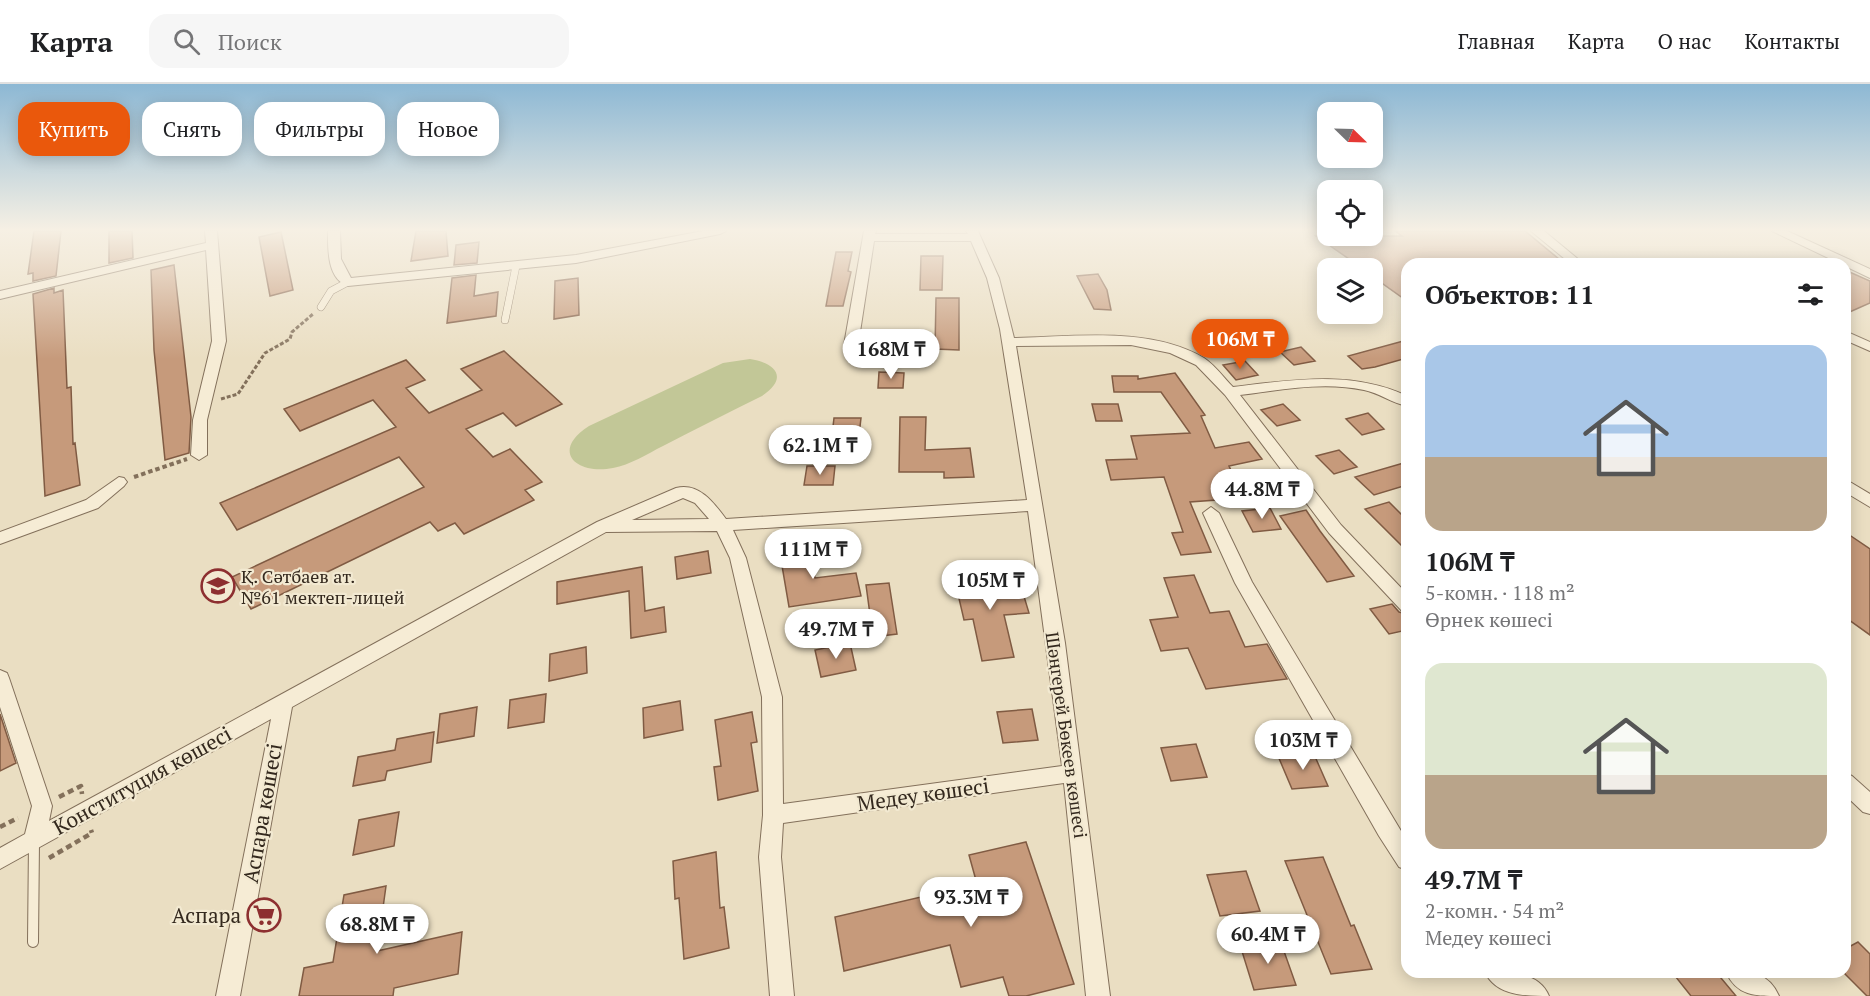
<!DOCTYPE html>
<html lang="ru">
<meta charset="utf-8">
<style>
:root{--surface:#fff;--page:#f6f6f6;--text:#202124;--muted:#757577;--line:#e0e0e0;--accent:#ea580c}
body{margin:0;font-family:"PT Serif",serif;background:var(--page);color:var(--text);height:100vh;display:flex;flex-direction:column;font-size:22px;white-space:nowrap}
*{box-sizing:border-box;margin:0}
p{font-size:20px;color:var(--muted)}
.icon{flex:none;width:33px;height:33px;fill:none;stroke:currentColor;stroke-width:2;stroke-linecap:round;stroke-linejoin:round}
.map{position:relative;flex:1;overflow:hidden}
.details{position:absolute;left:1401px;top:174px;width:450px;height:720px;display:flex;flex-direction:column;background:var(--surface);border-radius:18px;box-shadow:0 3px 15px #0003}
.details>*{flex:none}
.banner{position:absolute;left:18px;top:18px;width:570px;height:54px;display:flex;gap:12px}
.needle{width:39px;rotate:113deg}
.fabs{position:absolute;left:1317px;top:18px;display:grid;gap:12px}
.fabs a{display:grid;place-items:center;width:66px;height:66px;border-radius:12px;background:var(--surface);box-shadow:0 3px 15px #0003;font-size:30px}
.price{position:absolute;translate:-50% -51px;padding:0 14px;border-radius:21px;background:#fff;color:#222;font-size:20px;line-height:39px;filter:drop-shadow(0 2px 3px #0008)}
.price::after{content:'';position:absolute;left:50%;top:36px;width:18px;height:14px;margin-left:-9px;background:inherit;clip-path:polygon(0 0,100% 0,50% 100%)}
.price.on{background:var(--accent);color:#fff}
ul{padding:0;list-style:none}
li{display:grid;align-content:center;gap:12px;height:318px;padding:0 24px}
li span{display:grid;place-items:center;height:186px;border-radius:18px;color:#555}
li>.icon{margin-inline-start:auto}
span .icon{width:108px;height:108px;fill:#fffc;stroke-width:1}
li b{font-size:26px}
h2{display:flex;justify-content:space-between;align-items:center;height:72px;padding:0 24px;font-size:26px}
.pill{padding:0 21px;border-radius:18px;background:var(--surface);box-shadow:0 3px 15px #0003;font-size:21px;line-height:54px}
.pill.on{background:var(--accent);color:#fff}
header{display:flex;align-items:center;gap:36px;box-sizing:border-box;height:84px;padding:0 30px;background:var(--surface);border-bottom:2px solid var(--line)}
header strong{font-size:28px}
nav{display:flex;gap:33px;margin-inline-start:auto;font-size:21px}
.search{width:420px;height:54px;background:var(--page);display:flex;align-items:center;gap:15px;box-sizing:border-box;padding:0 21px;border-radius:18px;color:var(--muted);font-size:22px}
.map>svg:first-child{display:block}
.green{fill:#c2c797}
.building{fill:#c69a7b;stroke:#805b43;stroke-width:1.5}
.lines{fill:none;stroke-linecap:round;stroke-linejoin:round}
.service-far1-casing{stroke:#83705b;stroke-width:8}
.service-casing{stroke:#83705b;stroke-width:12}
.minor-casing{stroke:#83705b;stroke-width:2}
.path-far2{stroke:#83705b;stroke-width:3;stroke-dasharray:4 2;stroke-linecap:butt}
.path-far1{stroke:#83705b;stroke-width:4;stroke-dasharray:4.5 3;stroke-linecap:butt}
.path{stroke:#83705b;stroke-width:4.5;stroke-dasharray:6 4;stroke-linecap:butt}
.service-far1{stroke:#f6ecd5;stroke-width:7}
.service{stroke:#f6ecd5;stroke-width:10}
.minor{fill:#f6ecd5;fill-rule:evenodd}
.labels{text-anchor:middle;dominant-baseline:central;stroke-width:4.5;stroke-linejoin:round;paint-order:stroke}
.poi-label{font-size:18px;fill:#34291e;stroke:#f2e9d1;text-anchor:start}
.street-label{font-size:18px;fill:#34291e;stroke:#f2e9d1}
.near-street-label{font-size:21px;fill:#34291e;stroke:#f2e9d1}
.near-poi-label{font-size:21px;fill:#34291e;stroke:#f2e9d1;text-anchor:end}
</style>
<header>
<strong>Карта</strong>
<div class="search"><svg class="icon" aria-label="search" viewBox="0 0 24 24"><circle cx="10" cy="10" r="6"/><path d="M15 15l6 6"/></svg>Поиск</div>
<nav><a>Главная</a><a>Карта</a><a>О нас</a><a>Контакты</a></nav>
</header>
<div class="map">
<svg width="1870" height="912" viewBox="0 0 1870 912">
<rect width="100%" height="100%" fill="#eadec2"/>
<path class="green" d="M750,275c26,4 39,19 12,37 -33,16 -66,33 -99,50 -16,8 -33,19 -50,22 -37,7 -63,-17 -24,-42l134,-63z"/>
<path class="building" d="M34,147h27l-5,45 -23,5v-8l-5,1z
M109,147h23l1,27 -24,5z
M416,147h30l2,25 -37,5z
M1395,147h130l40,33h-158v37l-35,-25v-8h-10l-46,-32h86z
M281,148l12,58 -23,6 -11,-59z
M479,158l-2,21 -23,2 2,-20z
M836,168h16l-4,19 3,1 -8,34h-17z
M921,172h22l-1,34h-22z
M174,181l17,152 -2,36 -24,7 -11,-110 -3,-80z
M1845,186l25,11v22l-25,11z
M1098,190l9,16 4,20 -17,-1 -17,-33z
M476,191l-2,21 24,-4 -2,24 -49,7 5,-45z
M578,194l1,37 -25,4 1,-38z
M54,204v5l9,-3 4,98 4,-1 2,57 2,-1 5,42 -35,11 -12,-202z
M936,214h23v52l-24,-1z
M1407,256v18l-32,9 -13,2 -14,-13z
M1301,263l14,14 -21,4 -14,-13z
M504,267l58,53 -46,22 -13,-13 -37,16 27,28 17,-8 32,33 -17,8 9,10 -70,34 -9,-11 -17,8 -8,-9 -179,87 -19,-32 192,-90 -25,-30 -162,73 -17,-27 176,-76 -23,-27 -73,31 -16,-22 122,-49 19,20 -19,8 23,25 53,-23 -21,-21z
M1245,277l13,14 -22,5 -13,-15z
M879,288l25,1 -1,15h-25z
M1175,289l30,42 -4,1 14,32 34,-6 13,17 -33,7 15,32 -54,4 21,50 -30,3 -9,-22 11,-1 -19,-55 -53,3 -5,-20 31,-1 -6,-23 59,-3 -29,-41h-47l-2,-16h26v3z
M1092,320h26l4,17h-26z
M1283,320l17,16 -23,6 -16,-16z
M1368,329l16,16 -22,6 -16,-16z
M900,333h26l-1,33 45,-2 4,29 -30,1v-6h-45z
M834,334h27l-2,17h-27z
M1339,366l18,17 -23,7 -18,-18z
M1407,378v23l-33,10 -19,-18z
M807,382h28l-2,19h-29z
M1389,418l18,18v31l-42,-42z
M1270,424l11,21 -28,3 -11,-21z
M1306,426l14,21 34,45 -27,6 -47,-66z
M1845,448l25,17v86l-25,-18z
M808,459l7,35 41,-5 5,23 -72,11 -10,-59z
M708,467l3,22 -34,6 -2,-22z
M642,483l3,44 19,-4 2,25 -35,6 -2,-47 -72,13v-22z
M1007,487l6,23 10,-1 6,20 -25,2 10,42 -32,4 -9,-42 -9,1 -10,-43z
M1194,491l16,38 19,-2 16,36 22,-3 20,35 -81,10 -18,-41 -27,3 -11,-31 28,-3 -14,-39z
M889,499l8,51 -24,3 -7,-52z
M1392,520l7,8 8,2v16l-18,4 -19,-25z
M850,559l6,27 -35,7 -6,-27z
M586,563l1,26 -38,8 1,-27z
M546,610l-2,28 -36,6 2,-28z
M680,617l3,29 -39,8 -1,-30z
M477,623l-3,29 -37,7 3,-29z
M1032,625l6,31 -35,3 -6,-31z
M752,628l5,30 -6,1 7,48 -40,9 -4,-33 7,-1 -6,-46z
M0,630l16,49 -16,8z
M434,648l-3,30 -44,9 -2,9 -32,6 5,-29 37,-7 2,-11z
M1196,660l11,33 -36,4 -10,-33z
M1313,668l15,34 -36,3 -14,-33z
M399,728l-5,34 -41,9 6,-35z
M1026,758l48,142 -48,12h-17l-6,-19 -42,10 -11,-42 -106,26 -9,-54 142,-33 -8,-29z
M716,768l4,56 4,-1 5,41 -45,11 -5,-61 -4,1 -2,-38z
M1323,773l28,69 3,-1 18,44 -41,5 -46,-113z
M1246,787l14,40 -40,5 -13,-41z
M386,802l-9,65 85,-19 -4,42 -64,14 -1,8h-94l5,-28 29,-6 11,-67z
M1280,856l16,45 -42,5 -14,-45z
M1858,858l12,12v42h-3l-22,-22v-25z
M1688,888h28l20,24h-45l-16,-20z"/>
<g class="lines">
<defs>
<path id="service-far1" d="M321,223l10,-16 17,-9
M505,236l11,-54"/>
<path id="service" d="M33,858l1,-101"/>
<path id="minor" d="M205,147h12l9,110 -19,79v35l-8,5 -8,-5 2,-35 19,-79 -6,-91 -206,49v-8l206,-48z
M328,147h12l1,28 10,19 225,-23 127,-24h23l-6,3 -144,29 -228,23c-21,-7 -20,-37 -20,-55z
M864,147h12l-1,3h93l-2,-3h12l21,47 15,60c61,-1 135,-12 190,20 11,7 20,20 29,29 59,-7 119,-17 174,9v10c-15,-3 -28,-13 -43,-16 -41,-9 -84,0 -124,5l101,130 66,69v18l-6,-2 -72,-77 -104,-138 -29,-30 -26,-12 -39,-8 -115,1 49,297 45,353h-24l-22,-213 -281,40 -2,34 13,139h-24l-11,-139 4,-42 -1,-118 -32,-139 -13,-27 -111,1 -314,175 -52,289h-24l55,-277 -271,150v-21l25,-14 7,-28 -32,-99v-37l7,3 2,5 43,128 -3,15 548,-299 79,-34c23,-6 38,15 50,31l301,-19 -27,-171 -13,-51 -16,-37h-97l-16,104 -7,4 -7,-4zM683,414l12,5 14,16 -77,1zM1028,427l34,255 -279,38 -1,-107 -36,-139 -13,-28z
M1531,147h13l40,33h-13z
M1772,147h15l83,38v9z
M1845,247l25,11v9l-25,-11z
M119,393l5,1 3,4 -3,4 -26,22 -98,36v-12l86,-32z
M1845,395l25,15v13l-25,-15z
M1211,423l8,6 33,69 155,259v29l-8,-3 -20,-31 -144,-253 -32,-70z
M1845,689l7,3 18,16v22l-7,-2 -18,-17z
M1485,888c23,0 54,-1 64,24 -23,0 -53,0 -64,-24z
M1726,888c24,0 42,-1 53,24 -24,0 -42,0 -53,-24z"/>
</defs>
<use href="#service-far1" class="service-far1-casing"/>
<use href="#service" class="service-casing"/>
<use href="#minor" class="minor-casing"/>
<path class="path-far2" d="M221,315l17,-5 27,-41 25,-14 2,-7 21,-18"/>
<path class="path-far1" d="M134,393l53,-18"/>
<path class="path" d="M59,713l22,-11 1,8
M0,743l18,-9
M49,774l43,-25 -1,-3"/>
<use href="#service-far1" class="service-far1"/>
<use href="#service" class="service"/>
<use href="#minor" class="minor"/>
</g>
<linearGradient id="sky" x2="0" y2="1"><stop stop-color="#8db8d4"/><stop offset="0.53" stop-color="#f6f0e4"/><stop offset="1" stop-color="#f6f0e4" stop-opacity="0"/></linearGradient>
<rect width="1870" height="275" fill="url(#sky)"/>
<defs>
<symbol id="school-ring" viewBox="-11 -11 22 22"><circle r="9.5" fill="#f2e9d1" stroke="#8d2f30" stroke-width="1.5"/><path d="M0-5L7-2L0 1L-7-2ZM-4 1L0 2.5L4 1V4Q0 6-4 4Z" fill="#8d2f30"/></symbol>
<symbol id="supermarket-ring" viewBox="-11 -11 22 22"><circle r="9.5" fill="#f2e9d1" stroke="#8d2f30" stroke-width="1.5"/><path d="M-6-5.5h2.5l.6 2H6L4.5 2H-2.5L-4.4-4H-6ZM-1.5 3.2a1.3 1.3 0 1 0 .1 0ZM3 3.2a1.3 1.3 0 1 0 .1 0Z" fill="#8d2f30"/></symbol>
</defs>
<g fill-rule="evenodd">
<use href="#school-ring" x="199" y="483" width="38" height="38"/>
<use href="#supermarket-ring" x="245" y="812" width="38" height="38"/>
</g>
<g class="labels">
<g class="poi-label">
<text x="241" y="492">Қ. Сәтбаев ат.<tspan x="241" dy="21">№61 мектеп-лицей</tspan></text>
</g>
<g class="street-label">
<text transform="translate(1067 651) rotate(82)">Шәңгерей Бөкеев көшесі</text>
</g>
<g class="near-street-label">
<text transform="translate(142 696) rotate(-29)">Конституция көшесі</text>
<text transform="translate(923 710) rotate(-8)">Медеу көшесі</text>
<text transform="translate(262 729) rotate(-80)">Аспара көшесі</text>
</g>
<g class="near-poi-label">
<text x="241" y="831">Аспара</text>
</g>
</g>
</svg>
<div class="fabs">
<a><svg class="needle" viewBox="-14 -14 28 28"><path d="M0-13l5 13h-10z" fill="#e53935"/><path d="M0 13l5-13h-10z" fill="#757577"/></svg></a>
<a><svg class="icon" aria-label="locate" viewBox="0 0 24 24"><circle cx="12" cy="12" r="6"/><path d="M12 2v4M12 18v4M2 12h4M18 12h4"/></svg></a>
<a><svg class="icon" aria-label="layers" viewBox="0 0 24 24"><path d="M12 4l9 5-9 5-9-5zM3 14l9 5 9-5"/></svg></a>
</div>
<b class="price on" style="left:1240px;top:286px">106M ₸</b>
<b class="price" style="left:891px;top:296px">168M ₸</b>
<b class="price" style="left:820px;top:392px">62.1M ₸</b>
<b class="price" style="left:1262px;top:436px">44.8M ₸</b>
<b class="price" style="left:813px;top:496px">111M ₸</b>
<b class="price" style="left:990px;top:527px">105M ₸</b>
<b class="price" style="left:836px;top:576px">49.7M ₸</b>
<b class="price" style="left:1303px;top:687px">103M ₸</b>
<b class="price" style="left:971px;top:844px">93.3M ₸</b>
<b class="price" style="left:377px;top:871px">68.8M ₸</b>
<b class="price" style="left:1268px;top:881px">60.4M ₸</b>
<div class="banner">
<a class="pill on">Купить</a>
<a class="pill">Снять</a>
<a class="pill">Фильтры</a>
<a class="pill">Новое</a>
</div>
<section class="details">
<h2>Объектов: 11<svg class="icon" aria-label="filters" viewBox="0 0 24 24"><path d="M4 7h16M4 17h16"/><circle cx="9" cy="7" r="2"/><circle cx="15" cy="17" r="2"/></svg></h2>
<ul>
<li><span style="background:linear-gradient(#a9c7e8 60%,#b9a48a 0)"><svg class="icon" aria-label="home" viewBox="0 0 24 24"><path d="M3 11l9-7 9 7M6 9v11h12V9"/></svg></span><div><b>106M ₸</b><p>5-комн. · 118 m²</p><p>Өрнек көшесі</p></div></li>
<li><span style="background:linear-gradient(#dfe7d0 60%,#b9a48a 0)"><svg class="icon" aria-label="home" viewBox="0 0 24 24"><path d="M3 11l9-7 9 7M6 9v11h12V9"/></svg></span><div><b>49.7M ₸</b><p>2-комн. · 54 m²</p><p>Медеу көшесі</p></div></li>
</ul>
</section>
</div>
